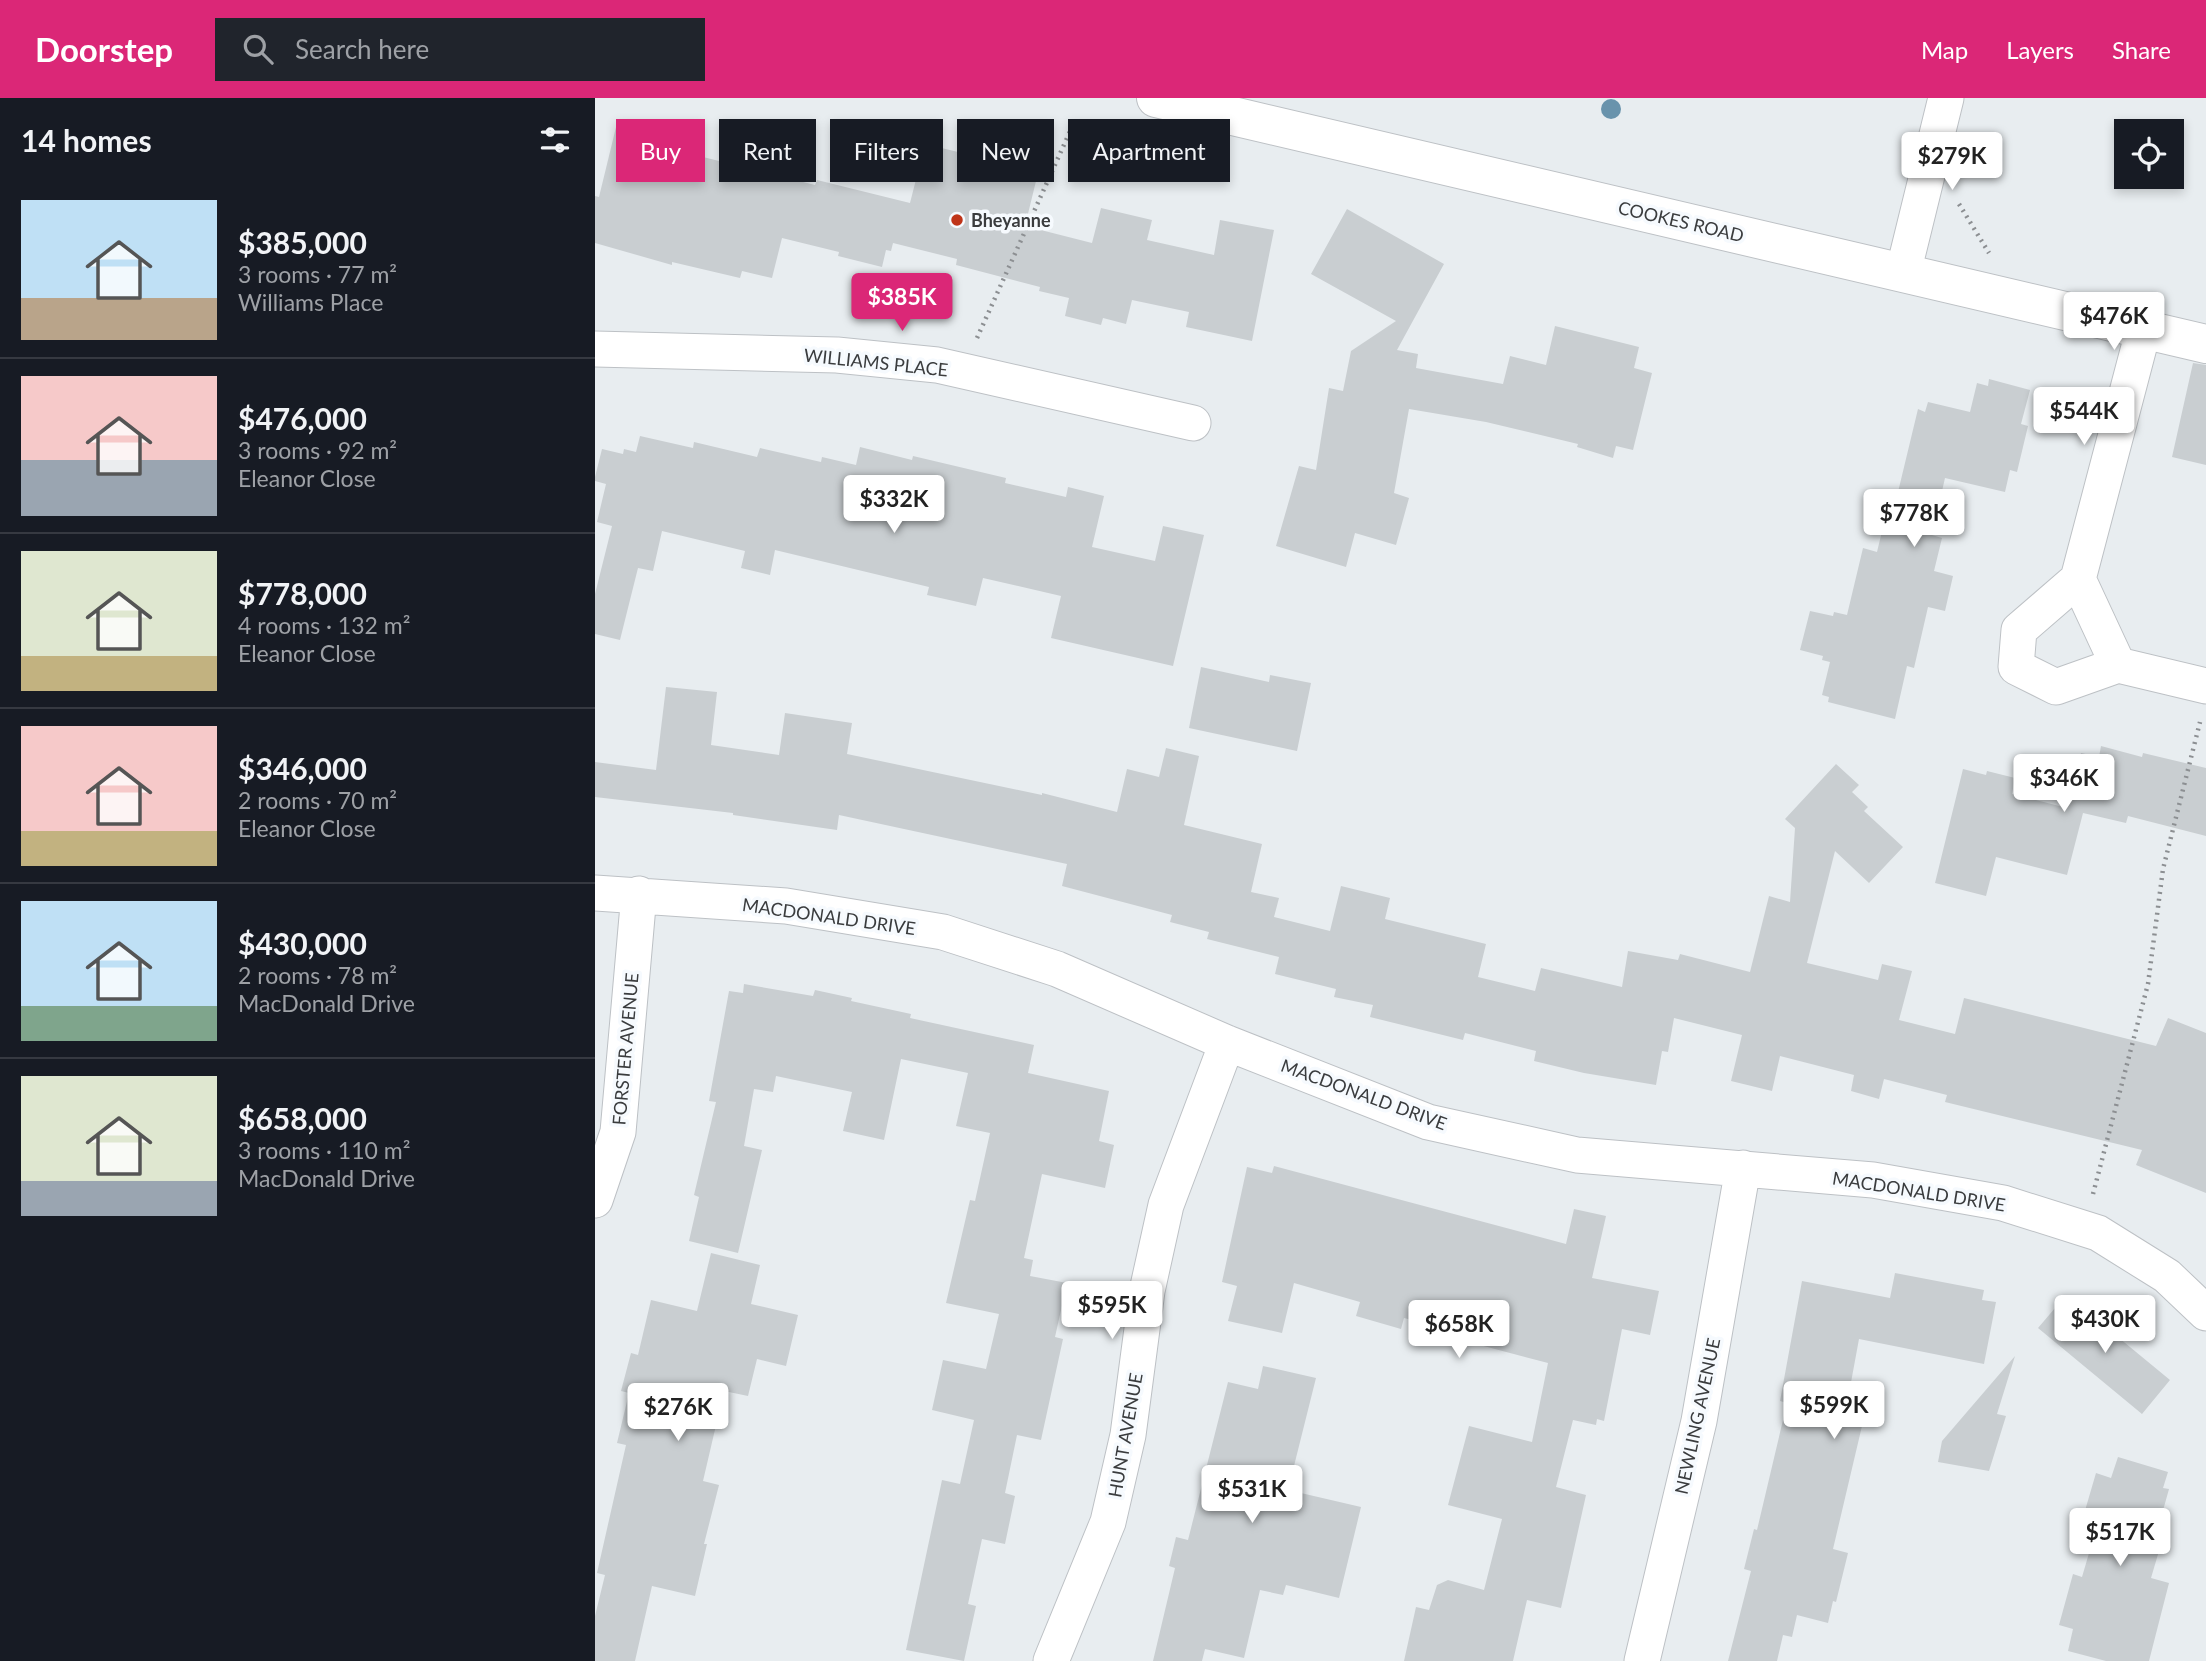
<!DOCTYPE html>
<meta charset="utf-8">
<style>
:root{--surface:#171b24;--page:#20242c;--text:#f1f3f6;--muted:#9ea1a6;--line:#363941;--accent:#db2777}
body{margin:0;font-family:Lato,sans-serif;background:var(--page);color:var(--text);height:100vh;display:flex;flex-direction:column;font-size:26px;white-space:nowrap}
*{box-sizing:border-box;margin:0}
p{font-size:23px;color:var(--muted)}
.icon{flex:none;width:38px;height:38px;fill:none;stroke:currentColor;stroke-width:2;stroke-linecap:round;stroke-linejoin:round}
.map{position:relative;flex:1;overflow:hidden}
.drawer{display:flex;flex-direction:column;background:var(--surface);width:595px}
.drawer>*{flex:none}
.top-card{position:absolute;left:21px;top:21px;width:665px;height:63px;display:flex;gap:14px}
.buttons{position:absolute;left:1519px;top:21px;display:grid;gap:14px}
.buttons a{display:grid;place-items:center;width:70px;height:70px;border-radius:0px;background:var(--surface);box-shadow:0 4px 10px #0003;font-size:35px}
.price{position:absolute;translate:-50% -60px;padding:0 16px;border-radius:7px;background:#fff;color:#222;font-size:23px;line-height:46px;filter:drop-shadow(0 2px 4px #0008)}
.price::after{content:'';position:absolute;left:50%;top:42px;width:21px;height:16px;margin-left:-10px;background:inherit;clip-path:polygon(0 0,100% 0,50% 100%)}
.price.active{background:var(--accent);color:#fff}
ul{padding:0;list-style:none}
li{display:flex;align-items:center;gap:21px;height:175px;padding:0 21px}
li+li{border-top:2px solid var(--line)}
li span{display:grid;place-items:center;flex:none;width:196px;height:140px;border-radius:0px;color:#555}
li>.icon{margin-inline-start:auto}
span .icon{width:84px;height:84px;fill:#fffc;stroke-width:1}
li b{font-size:30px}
h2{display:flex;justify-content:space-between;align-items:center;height:84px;padding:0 21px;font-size:30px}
.pill{padding:0 24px;border-radius:0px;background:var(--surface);box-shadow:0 4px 10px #0003;font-size:24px;line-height:63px}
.pill.active{background:var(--accent);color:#fff}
header{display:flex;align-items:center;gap:42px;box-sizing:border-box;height:98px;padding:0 35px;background:var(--accent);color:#fff}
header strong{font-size:33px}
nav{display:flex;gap:38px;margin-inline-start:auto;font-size:24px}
.search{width:490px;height:63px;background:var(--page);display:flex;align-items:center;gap:18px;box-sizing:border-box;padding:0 24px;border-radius:0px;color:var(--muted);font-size:26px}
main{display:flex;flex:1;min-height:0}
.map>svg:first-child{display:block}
.building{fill:#c9ced1}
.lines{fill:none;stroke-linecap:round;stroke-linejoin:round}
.street-casing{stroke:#bdc1c5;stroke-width:37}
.secondary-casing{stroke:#bdc1c5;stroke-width:40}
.path{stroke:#8c8f92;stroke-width:4.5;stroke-dasharray:2 5;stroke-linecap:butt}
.street{stroke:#fff;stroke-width:35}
.secondary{stroke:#fff;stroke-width:38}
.tree{fill:#6993ac}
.poi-dot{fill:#bf3418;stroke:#f6fafe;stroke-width:2.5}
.labels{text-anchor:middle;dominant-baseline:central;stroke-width:7;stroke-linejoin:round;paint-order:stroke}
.poi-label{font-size:18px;font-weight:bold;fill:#3a3c3e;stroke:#f6fafe;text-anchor:start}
.street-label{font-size:18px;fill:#3a3c3e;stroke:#f6fafe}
</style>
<header>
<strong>Doorstep</strong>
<div class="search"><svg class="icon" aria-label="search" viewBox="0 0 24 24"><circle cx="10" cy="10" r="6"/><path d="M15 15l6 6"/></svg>Search here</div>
<nav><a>Map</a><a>Layers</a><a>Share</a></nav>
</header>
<main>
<section class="drawer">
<h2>14 homes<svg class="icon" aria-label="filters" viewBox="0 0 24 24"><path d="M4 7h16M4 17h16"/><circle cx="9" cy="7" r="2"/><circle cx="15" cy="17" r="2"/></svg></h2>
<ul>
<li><span style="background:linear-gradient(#bfe0f5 70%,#b9a48a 0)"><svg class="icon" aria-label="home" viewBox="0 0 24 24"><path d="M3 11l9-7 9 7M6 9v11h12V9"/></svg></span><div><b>$385,000</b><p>3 rooms · 77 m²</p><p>Williams Place</p></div></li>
<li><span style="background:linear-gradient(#f6c9c9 60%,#9aa5b1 0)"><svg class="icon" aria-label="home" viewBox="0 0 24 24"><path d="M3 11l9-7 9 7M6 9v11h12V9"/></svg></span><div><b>$476,000</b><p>3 rooms · 92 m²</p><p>Eleanor Close</p></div></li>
<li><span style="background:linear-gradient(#dfe7d0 75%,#c2b280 0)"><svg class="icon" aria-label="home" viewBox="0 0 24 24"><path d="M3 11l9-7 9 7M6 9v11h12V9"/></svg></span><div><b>$778,000</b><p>4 rooms · 132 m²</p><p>Eleanor Close</p></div></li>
<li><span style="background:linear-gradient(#f6c9c9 75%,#c2b280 0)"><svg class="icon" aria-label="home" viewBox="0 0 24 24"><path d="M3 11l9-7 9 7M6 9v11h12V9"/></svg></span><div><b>$346,000</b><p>2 rooms · 70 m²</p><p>Eleanor Close</p></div></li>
<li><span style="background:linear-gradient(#bfe0f5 75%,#7fa58c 0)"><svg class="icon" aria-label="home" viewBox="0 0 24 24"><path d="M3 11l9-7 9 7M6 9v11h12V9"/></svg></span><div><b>$430,000</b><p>2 rooms · 78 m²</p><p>MacDonald Drive</p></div></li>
<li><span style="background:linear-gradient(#dfe7d0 75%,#9aa5b1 0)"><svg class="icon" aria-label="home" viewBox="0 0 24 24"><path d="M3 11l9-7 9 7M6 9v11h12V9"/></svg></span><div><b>$658,000</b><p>3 rooms · 110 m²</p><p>MacDonald Drive</p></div></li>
</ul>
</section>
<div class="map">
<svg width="1611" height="1563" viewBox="0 0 1611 1563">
<rect width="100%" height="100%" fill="#e8edf0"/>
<path class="building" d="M22,25l30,7 1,-4 54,15 -3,15 116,29 2,-5 93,23 15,-59 95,23 -1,5 18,5 -12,49 67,17 9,-35 51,12 -5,20 67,15 6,-35 54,10 -22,111 -66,-14 3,-15 -57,-12 -6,24 -23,-6 -2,7 -36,-9 4,-18 -30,-7 1,-4 -84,-22 1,-6 -64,-16 -2,8 -5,-1 -4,17 -44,-11 1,-4 -57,-14 -10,40 -30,-7 -2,7 -68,-16v3l-77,-22v-47l4,1z
M752,111l97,55 -47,86 21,4 -2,14 87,16 7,-28 36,9 9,-39 84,21 -5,21 18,5 -19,77 -17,-4 -3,12 -36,-11 1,-3 -92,-22 -77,-13 -15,84 15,5 -13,47 -41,-12 -9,34 -70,-21 23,-80 17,4 13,-82 14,3 8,-40 45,-30 -85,-47z
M1598,265l13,2v100l-34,-8z
M1394,281l41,11 -9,34 7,2 -11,46 -7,-2 -5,22 -60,-14 -13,57 10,3 -8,33 19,5 -8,35 -17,-4 -14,61 -7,-2 -12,53 -67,-17 1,-5 -7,-2 8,-33 -8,-2 1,-4 -23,-6 10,-39 23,5 1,-4 13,3 16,-67 14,4 15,-62 6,2 20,-83 7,3 3,-10 42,10 7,-29 11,3z
M45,338l53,12 1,-6 63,15 3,-9 61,14 1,-5 34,8 4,-18 52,13 1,-4 93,22 -1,5 61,14 2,-10 36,9 -12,51 63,14 8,-35 41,9 -31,131 -122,-28 10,-42 -78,-18 -7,28 -49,-11 2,-8 -154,-37 -5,25 -29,-7 4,-17 -83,-20 -9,40 -15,-3 -18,72 -25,-6v-40l17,-68 -15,-4 9,-38 -11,-3v-4l7,-28 21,5 1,-5 12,3z
M606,569l68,15 1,-7 41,8 -14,68 -108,-23z
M71,589l51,5 -6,53 68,10 6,-42 67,10 -5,31 195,41v-2l75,19 10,-43 32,8 7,-29 33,8 -15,69 78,19 -11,48 28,6 -5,19 56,14 11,-45 49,12 -5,21 101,25 -8,33 57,14 6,-23 81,19 6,-36 50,9 2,-6 70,18 19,-76 21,6 5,-74 -10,-9 51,-55 23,21 -7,7 16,15 -4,4 39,36 -34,36 -34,-32 -28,112 71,17 4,-16 30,7 -13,49 56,14 9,-36 192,48 12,-28 38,15v160l-70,-28 6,-15 -197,-48 2,-7 -63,-16 -5,20 -28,-8 3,-16 -74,-19 -8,35 -41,-10 11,-46 -68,-17 -6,34 -6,-1 -6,34 -72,-12 -50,-12 2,-10 -71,-18 -2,7 -93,-23 3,-12 -39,-8 2,-8 -61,-15 4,-17 -72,-18 2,-7 -39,-10 2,-7 -110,-29 5,-22 -228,-49 -2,15 -104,-15v-2l-138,-16v-35l61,8z
M1506,648l41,11 1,-4 63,15v68l-78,-20 -2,7 -43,-10 -16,62 -71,-18 -10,39 -51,-13 28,-114 23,6 1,-4 28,7 -3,16 55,14 14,-55 18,4z
M149,886l69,12 2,-6 37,8 -1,3 60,13 -1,4 124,27 -6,28 81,18 -10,50 15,4 -9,43 -63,-14 -18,84 9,2 -3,16 37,7 -12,54 8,2 -22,101 -24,-5 -12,58 10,3 -10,48 -23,-5 -14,65 8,2 -12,55 -58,-11 36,-170 18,4 14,-64 -42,-10 11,-50 43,9 13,-55 -53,-11 24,-103 5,1 15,-68 -34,-7 12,-53 -67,-14 -17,81 -41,-9 9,-39 -76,-16 -3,16 -19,-3 -10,57 18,4 -24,103 -49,-12 10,-44 -5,-2 22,-93 -7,-1 20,-110 14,2z
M679,1068l292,78 8,-35 32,7 -14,62 67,13 -9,44 -28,-6 -18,92 -7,-2 -1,6 -23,-5 -17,67 30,8 -25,113 -34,-8 -14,61h-109l12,-54 13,3 8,-25 11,-5 36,10 18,-71 -54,-14 21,-79 63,16 16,-79 -87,-23 2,-7 -59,-15 -3,11 -45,-13 4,-14 -66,-19 -12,50 -54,-12 9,-35 -15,-4 25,-115 25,6z
M116,1155l49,12 -9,39 47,11 -12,51 -29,-7 -9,37 -24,-5 -21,90 16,4 -15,59h3l-12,52 -43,-10 -17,75h-40v-45l10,-41 -8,-2 29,-128 -9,-2 12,-50 -8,-2 10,-38 7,2 13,-55 46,11z
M1300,1175l89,17 -2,10 14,2 -12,62 -125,-25 -12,65 10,1 -4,19 9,2 -29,123 15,4 -12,49 -3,-1 -5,22 -31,-8 -5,22 -9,-2 -6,26h-49l23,-90 -7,-2 10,-40 3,1 30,-127 -7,-2 22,-120 88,17z
M1466,1203l12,10 6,-6 91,75 -28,34 -104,-86z
M1420,1258l-18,58 9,2 -17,55 -51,-9 4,-21z
M668,1268l53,12 -28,112 73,17 -22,91 -53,-13 -3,10 -23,-5 -16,68 -39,-9 -3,12h-49l22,-93 -6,-2 7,-29 12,3 40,-158 30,7z
M1523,1359l50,15 -5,16 6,1 -12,43 7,2 -13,44 18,5 -20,78h-43l-38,-10 5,-22 -14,-4 14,-51 9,3 17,-58 -15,-5 12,-41 15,5z"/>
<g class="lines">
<defs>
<path id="street" d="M1308,175l43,-175
M1549,230l-66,251 -59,51 -3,37 40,20 62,-22 88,21
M0,251l242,6 100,10 256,58
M1483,481l40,86
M0,795l191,13 157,26 114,37 170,74 201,79 149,33 296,25 130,23 95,30 69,43 39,37
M0,1102l23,-68 21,-238
M456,1563l57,-139 20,-87 19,-144 19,-86 61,-162
M1047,1563l57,-240 44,-253"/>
<path id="secondary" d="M561,0l1050,246"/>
</defs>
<use href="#street" class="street-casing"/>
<use href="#secondary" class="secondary-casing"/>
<path class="path" d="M1364,106l30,49
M382,240l95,-211 110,28 2,-11
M1498,1096l55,-210 15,-115 37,-147"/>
<use href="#street" class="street"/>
<use href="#secondary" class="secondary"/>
</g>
<circle class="tree" cx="1016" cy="11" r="10"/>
<circle class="poi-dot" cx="362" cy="122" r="7"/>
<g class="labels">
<g class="poi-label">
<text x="376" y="122">Bheyanne</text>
</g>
<g class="street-label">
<text transform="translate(1086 123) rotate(13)">COOKES ROAD</text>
<text transform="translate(281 264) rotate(6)">WILLIAMS PLACE</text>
<text transform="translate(234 818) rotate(8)">MACDONALD DRIVE</text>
<text transform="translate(30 951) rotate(-85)">FORSTER AVENUE</text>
<text transform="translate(769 996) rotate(20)">MACDONALD DRIVE</text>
<text transform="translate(1324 1093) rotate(9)">MACDONALD DRIVE</text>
<text transform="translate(1102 1318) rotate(-78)">NEWLING AVENUE</text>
<text transform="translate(530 1337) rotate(-80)">HUNT AVENUE</text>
</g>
</g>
</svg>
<div class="buttons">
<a><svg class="icon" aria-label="locate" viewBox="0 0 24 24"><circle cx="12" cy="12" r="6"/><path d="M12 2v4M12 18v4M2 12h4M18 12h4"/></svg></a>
</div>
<b class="price" style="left:1357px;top:94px">$279K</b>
<b class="price active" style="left:307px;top:235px">$385K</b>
<b class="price" style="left:1519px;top:254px">$476K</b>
<b class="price" style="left:1489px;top:349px">$544K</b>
<b class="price" style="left:299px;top:437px">$332K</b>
<b class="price" style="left:1319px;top:451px">$778K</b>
<b class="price" style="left:1469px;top:716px">$346K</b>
<b class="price" style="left:517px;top:1243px">$595K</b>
<b class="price" style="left:1510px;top:1257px">$430K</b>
<b class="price" style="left:864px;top:1262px">$658K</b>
<b class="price" style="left:1239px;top:1343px">$599K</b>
<b class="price" style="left:83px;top:1345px">$276K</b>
<b class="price" style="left:657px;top:1427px">$531K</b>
<b class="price" style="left:1525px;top:1470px">$517K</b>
<div class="top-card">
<a class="pill active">Buy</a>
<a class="pill">Rent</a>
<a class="pill">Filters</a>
<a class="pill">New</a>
<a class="pill">Apartment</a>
</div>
</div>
</main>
